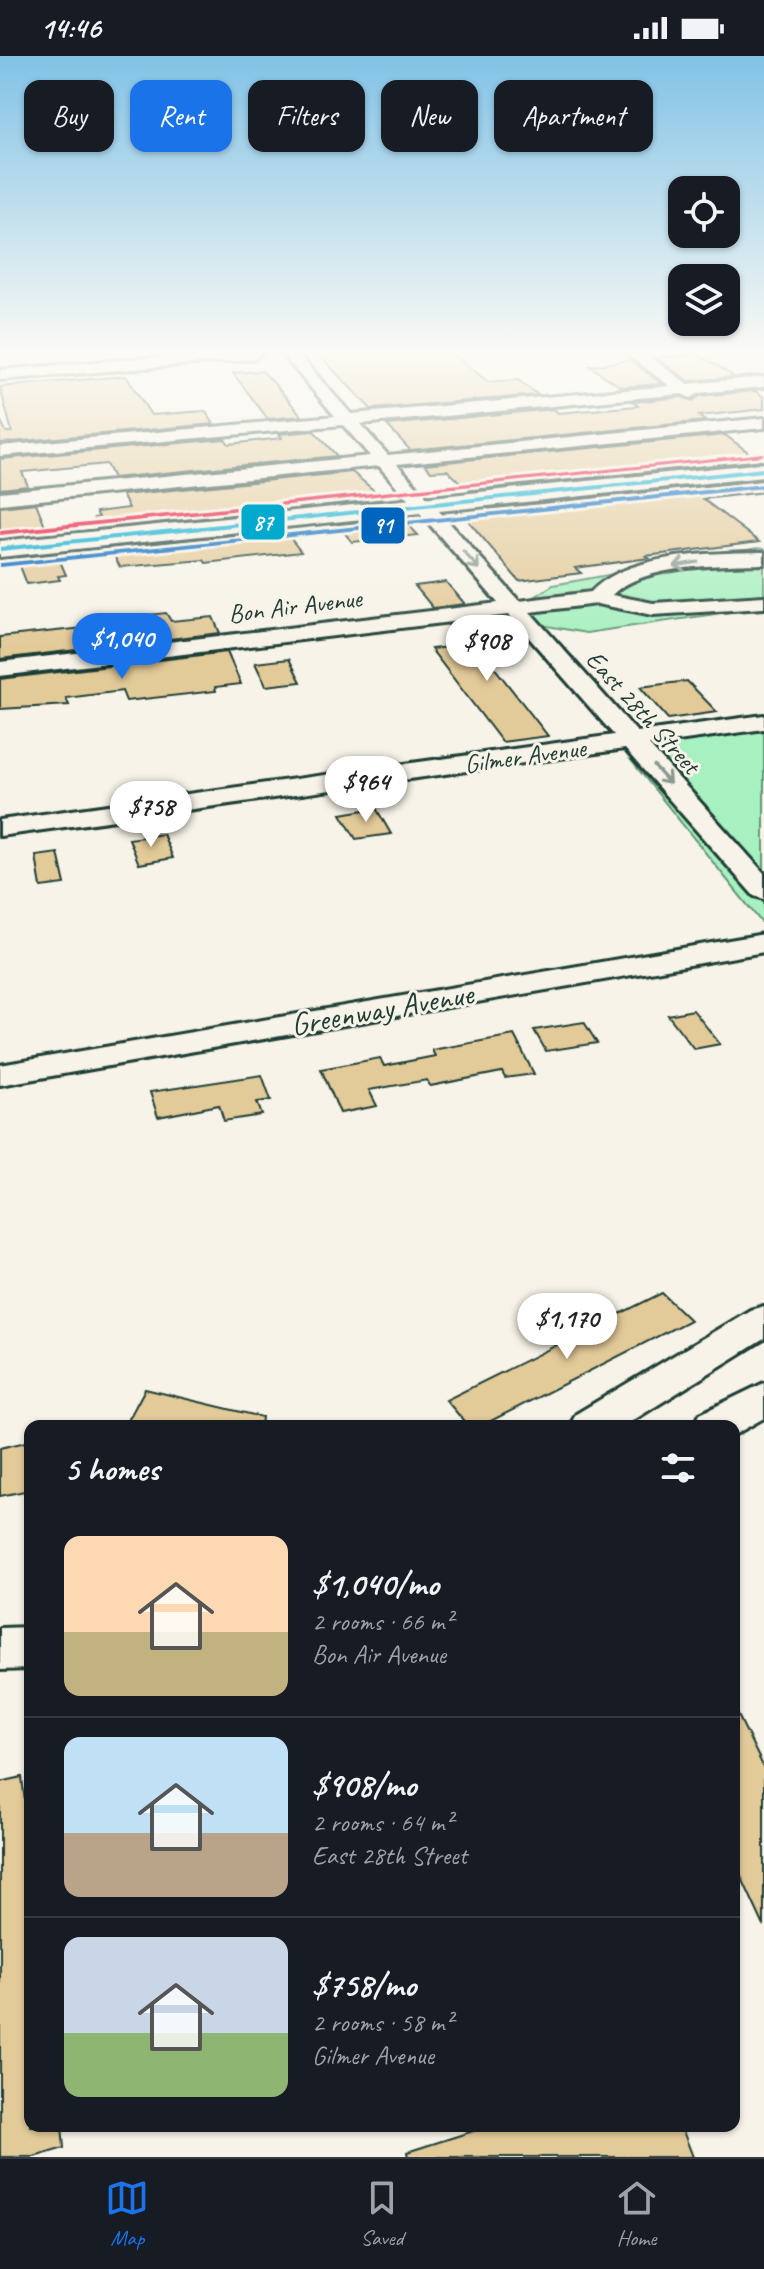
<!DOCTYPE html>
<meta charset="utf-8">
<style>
:root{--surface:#171b24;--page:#20242c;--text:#f1f3f6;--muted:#9ea1a6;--line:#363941;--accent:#1a73e8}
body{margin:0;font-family:Caveat,sans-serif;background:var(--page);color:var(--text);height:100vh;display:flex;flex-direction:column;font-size:30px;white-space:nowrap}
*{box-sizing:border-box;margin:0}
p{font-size:26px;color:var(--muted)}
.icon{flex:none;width:44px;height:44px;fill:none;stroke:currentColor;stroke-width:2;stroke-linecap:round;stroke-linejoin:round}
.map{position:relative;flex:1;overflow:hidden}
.side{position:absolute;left:24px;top:1364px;width:716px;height:712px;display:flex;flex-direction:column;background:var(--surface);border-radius:16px;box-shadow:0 2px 6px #0004}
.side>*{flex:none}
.guide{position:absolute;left:24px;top:24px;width:716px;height:72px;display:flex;gap:16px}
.buttons{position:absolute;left:668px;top:120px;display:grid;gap:16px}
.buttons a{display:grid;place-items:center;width:72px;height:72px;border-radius:16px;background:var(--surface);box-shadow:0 2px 6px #0004;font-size:40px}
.price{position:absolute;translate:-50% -68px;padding:0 18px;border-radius:28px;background:#fff;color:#222;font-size:26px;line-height:52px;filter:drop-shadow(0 2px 4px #0008)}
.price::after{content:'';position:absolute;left:50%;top:48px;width:24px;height:18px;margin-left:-12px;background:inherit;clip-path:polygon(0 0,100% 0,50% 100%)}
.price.current{background:var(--accent);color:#fff}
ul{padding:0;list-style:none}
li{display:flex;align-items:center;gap:24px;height:200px;padding:0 40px}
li+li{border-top:2px solid var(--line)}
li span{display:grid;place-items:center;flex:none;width:224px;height:160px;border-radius:16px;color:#555}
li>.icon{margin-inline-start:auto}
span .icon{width:96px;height:96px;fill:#fffc;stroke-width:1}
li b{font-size:34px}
h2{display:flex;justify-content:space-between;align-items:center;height:96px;padding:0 40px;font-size:34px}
.chip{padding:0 28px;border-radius:16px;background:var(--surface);box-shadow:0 2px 6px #0004;font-size:28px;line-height:72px}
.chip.current{background:var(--accent);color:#fff}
.status{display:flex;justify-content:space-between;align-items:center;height:56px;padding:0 40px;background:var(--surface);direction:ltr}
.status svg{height:22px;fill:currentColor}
.dock{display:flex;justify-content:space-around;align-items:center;height:112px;border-top:2px solid var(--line);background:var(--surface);font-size:22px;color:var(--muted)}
.dock a{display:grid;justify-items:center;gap:4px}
.dock .current{color:var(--accent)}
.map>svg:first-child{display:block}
.green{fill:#a7f0bf;stroke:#63967a;stroke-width:2}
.building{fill:#e3ca99;stroke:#1f3d34;stroke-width:2}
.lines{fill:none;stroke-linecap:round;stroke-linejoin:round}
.minor-casing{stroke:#1f3d34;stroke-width:6}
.major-casing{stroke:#1f3d34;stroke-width:6}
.minor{fill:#f7f3e8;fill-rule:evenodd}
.major{fill:#f7f3e8;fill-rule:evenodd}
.bus-1-casing{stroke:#f7f3e8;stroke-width:6}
.bus-2-casing{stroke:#f7f3e8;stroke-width:6}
.bus-3-casing{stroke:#f7f3e8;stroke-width:6}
.bus-1{fill:#00a9ce;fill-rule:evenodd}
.bus-2{fill:#0065bd;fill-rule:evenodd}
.bus-3{fill:#e4002b;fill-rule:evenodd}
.oneway{stroke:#8b988e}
.labels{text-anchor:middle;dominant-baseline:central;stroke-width:6;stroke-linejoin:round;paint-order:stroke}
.far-street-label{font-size:26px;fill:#1f3d34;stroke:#f7f3e8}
.street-label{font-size:32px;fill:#1f3d34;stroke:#f7f3e8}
.line-badge{stroke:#f7f3e8;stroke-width:3}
.badge-label{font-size:22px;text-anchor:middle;font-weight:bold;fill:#fff}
</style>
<div class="status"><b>14:46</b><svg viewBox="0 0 49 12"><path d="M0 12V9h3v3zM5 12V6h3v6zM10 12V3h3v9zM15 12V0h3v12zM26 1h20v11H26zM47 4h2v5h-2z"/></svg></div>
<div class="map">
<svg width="764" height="2101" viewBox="0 0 764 2101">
<rect width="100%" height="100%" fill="#f7f3e8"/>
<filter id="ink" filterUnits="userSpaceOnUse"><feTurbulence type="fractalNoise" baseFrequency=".0125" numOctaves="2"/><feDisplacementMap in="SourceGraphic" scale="16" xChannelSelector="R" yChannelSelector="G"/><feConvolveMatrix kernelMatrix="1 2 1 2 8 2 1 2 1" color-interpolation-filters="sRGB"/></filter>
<g filter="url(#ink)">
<path class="green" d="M757,492l7,1v58l-178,26 -83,-15 50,-33z
M764,673v193h-3l-139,-173z"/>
<path class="building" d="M351,298h102l35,28 30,-2 20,15 -167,14 -50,-52z
M696,298l22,12 16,11 -45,4 -33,-23z
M630,304l32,24 -41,3 -31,-21z
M262,315l9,9 31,36 -34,3 -35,-46z
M126,320l25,39 54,-4 9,13 -214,19v-24l6,13h6l-12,-45z
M755,335l9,6v12l-65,7 6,5 -295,29 -23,-25 167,-16 4,4 80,-7 -5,-4 49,-5 11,4 7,-5z
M314,375l23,25 -224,22 -7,-14 -84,8 6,14 -28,3v-30l225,-20 4,5 53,-6 -3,-4z
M725,379l34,25 -290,30 -22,-20 -16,1 -6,-7z
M352,416l32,27 -61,6 -3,-3 -54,5 3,4 -170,17 -5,-10 5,-1 -3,-5 33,-4 -7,-13z
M764,424v12l-61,7 56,43 -113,14 3,2 -74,10 6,5 -62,8 -53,-63 30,-2 -7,-7z
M36,447l12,30 -40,4 -3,-7h-5v-23z
M402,462l16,17 -66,7 -14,-17z
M284,474l17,22 -95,11 -2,-3 -84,7 -10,-19z
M57,498l9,21 -8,1 2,4 -33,4 -10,-26z
M446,526l19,22 -32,4 -18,-22z
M166,557l5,8 42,-4 7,16 -220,26v-22l141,-15 -3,-6z
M480,565l25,29 -22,3 65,83 -46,6 -71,-93 34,-4 -17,-20z
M227,596l14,32 -26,3 1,4 -90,10 -4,-10 -56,7 3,7 -69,4v-30z
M289,603l12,23 -35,4 -11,-23z
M687,625l30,31 -49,7 -28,-32z
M376,752l15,26 -35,5 -15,-25z
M163,778l10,24 -34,6 -10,-25z
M58,797l7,31 -24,3 -5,-31z
M693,954l27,34 -26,5 -26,-34z
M584,966l13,21 -51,8 -12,-21z
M514,979l20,39 -29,4 -3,-6 -72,14 -3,-6 -58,10 8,16 -37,7 -19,-44 59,-11 4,8 51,-10 -3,-6z
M262,1019l9,25 -14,2 5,13 -38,6 -5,-16 -61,12 -8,-25z
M662,1237l28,27 -209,106h-13l-22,-26z
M145,1333l117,28 -1,9h-136z
M30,1385v49l-30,6v-48z
M734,1651l30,61v158l-30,-65z
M22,1721l8,66v283h32l2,22 -30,9h-34v-375z
M489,2070h192l12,31h-285l-1,-5z"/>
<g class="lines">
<defs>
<path id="minor" d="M194,298h67l-7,5 -254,21v-10z
M282,298h16l53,60 319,-28 -43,-32h18l43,30 76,-7v10l-65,6 -8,5 -9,-4 -322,30 28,31 376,-37v10l-367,36 122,137 72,-9c36,-39 122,-39 173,-40v12c-41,1 -122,0 -152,31l41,8 111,-7v12l-111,7 -56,-11 -67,8 107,120 127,-17v14l-115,16 115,128v26l-10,-3 -129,-147 -625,87v-16l614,-85 -105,-120 -509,61v-14l498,-59 -119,-137 -379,38v-12l370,-36 -27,-31 -343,31v-10l335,-30z
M764,878v18l-764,133v-20z
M764,1250v33l-140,87h-54l6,-12 174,-104z
M764,1327v35l-30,17v-9h-40l6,-12z
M30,1571v42l-30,1v-42z"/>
<path id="major" d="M764,407v14l-764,80v-16z"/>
</defs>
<use href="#minor" class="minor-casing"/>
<use href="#major" class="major-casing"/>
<use href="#minor" class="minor"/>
<use href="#major" class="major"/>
<defs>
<path id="bus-1" d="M764,412v4l-764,79v-4z"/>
<path id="bus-2" d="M764,428v4l-764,79v-4h2z"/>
<path id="bus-3" d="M764,397l-2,3 -762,79v-4z"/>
</defs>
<use href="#bus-1" class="bus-1-casing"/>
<use href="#bus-2" class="bus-2-casing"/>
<use href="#bus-3" class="bus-3-casing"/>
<use href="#bus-1" class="bus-1"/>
<use href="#bus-2" class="bus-2"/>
<use href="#bus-3" class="bus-3"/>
</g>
<defs><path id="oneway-shaft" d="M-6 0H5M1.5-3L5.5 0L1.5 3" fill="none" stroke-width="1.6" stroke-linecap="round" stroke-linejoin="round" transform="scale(2)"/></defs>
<g class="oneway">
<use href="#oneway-shaft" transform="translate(471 504) rotate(49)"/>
<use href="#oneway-shaft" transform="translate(686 508) rotate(171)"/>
<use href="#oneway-shaft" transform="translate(662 719) rotate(48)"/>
</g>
</g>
<linearGradient id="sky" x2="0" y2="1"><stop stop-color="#81c2e6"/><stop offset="0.5" stop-color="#fbfaf5"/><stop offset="1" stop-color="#fbfaf5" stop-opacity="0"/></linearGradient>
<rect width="764" height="592" fill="url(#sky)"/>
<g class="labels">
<g class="far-street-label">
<text transform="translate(295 550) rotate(-7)">Bon Air Avenue</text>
<text transform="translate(643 656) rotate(48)">East 28th Street</text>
<text transform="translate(525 700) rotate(-8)">Gilmer Avenue</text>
</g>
<g class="street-label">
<text transform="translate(382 953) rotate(-10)">Greenway Avenue</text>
</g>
</g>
<g class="line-badge">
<rect x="240" y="447" width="46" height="38" rx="8" fill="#00a9ce"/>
<rect x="360" y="450" width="46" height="39" rx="8" fill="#0065bd"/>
</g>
<g class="badge-label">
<text x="263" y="474">87</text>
<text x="383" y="477">91</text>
</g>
</svg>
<div class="buttons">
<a><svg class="icon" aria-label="locate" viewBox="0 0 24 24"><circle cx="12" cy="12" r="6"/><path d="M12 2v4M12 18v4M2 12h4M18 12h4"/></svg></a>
<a><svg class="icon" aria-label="layers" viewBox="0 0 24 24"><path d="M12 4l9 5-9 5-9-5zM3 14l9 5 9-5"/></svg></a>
</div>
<b class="price current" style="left:122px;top:625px">$1,040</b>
<b class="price" style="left:487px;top:627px">$908</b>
<b class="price" style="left:366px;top:768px">$964</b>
<b class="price" style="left:151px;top:793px">$758</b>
<b class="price" style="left:567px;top:1305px">$1,170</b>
<div class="guide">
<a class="chip">Buy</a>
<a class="chip current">Rent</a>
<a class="chip">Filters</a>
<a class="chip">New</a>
<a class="chip">Apartment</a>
</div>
<section class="side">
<h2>5 homes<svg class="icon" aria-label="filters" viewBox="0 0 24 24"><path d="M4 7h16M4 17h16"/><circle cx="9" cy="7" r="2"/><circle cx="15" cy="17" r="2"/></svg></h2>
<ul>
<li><span style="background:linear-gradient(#ffd9b3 60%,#c2b280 0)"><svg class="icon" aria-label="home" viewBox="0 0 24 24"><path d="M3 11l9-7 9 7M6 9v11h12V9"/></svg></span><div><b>$1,040/mo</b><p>2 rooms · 66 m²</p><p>Bon Air Avenue</p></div></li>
<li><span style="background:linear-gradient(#bfe0f5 60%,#b9a48a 0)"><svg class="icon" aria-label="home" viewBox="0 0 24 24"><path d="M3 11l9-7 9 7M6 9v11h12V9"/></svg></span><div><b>$908/mo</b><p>2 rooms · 64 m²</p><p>East 28th Street</p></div></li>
<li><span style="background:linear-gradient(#c9d6e8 60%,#8fb573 0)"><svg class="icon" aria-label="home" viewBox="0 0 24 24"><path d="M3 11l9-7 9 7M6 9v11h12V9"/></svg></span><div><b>$758/mo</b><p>2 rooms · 58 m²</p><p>Gilmer Avenue</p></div></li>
</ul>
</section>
</div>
<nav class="dock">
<a class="current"><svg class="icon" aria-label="map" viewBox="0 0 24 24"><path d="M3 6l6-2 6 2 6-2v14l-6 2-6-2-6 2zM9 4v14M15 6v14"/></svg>Map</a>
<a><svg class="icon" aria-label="saved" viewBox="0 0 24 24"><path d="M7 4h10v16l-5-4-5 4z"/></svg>Saved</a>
<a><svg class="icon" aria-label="home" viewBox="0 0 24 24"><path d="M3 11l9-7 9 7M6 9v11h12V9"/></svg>Home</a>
</nav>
